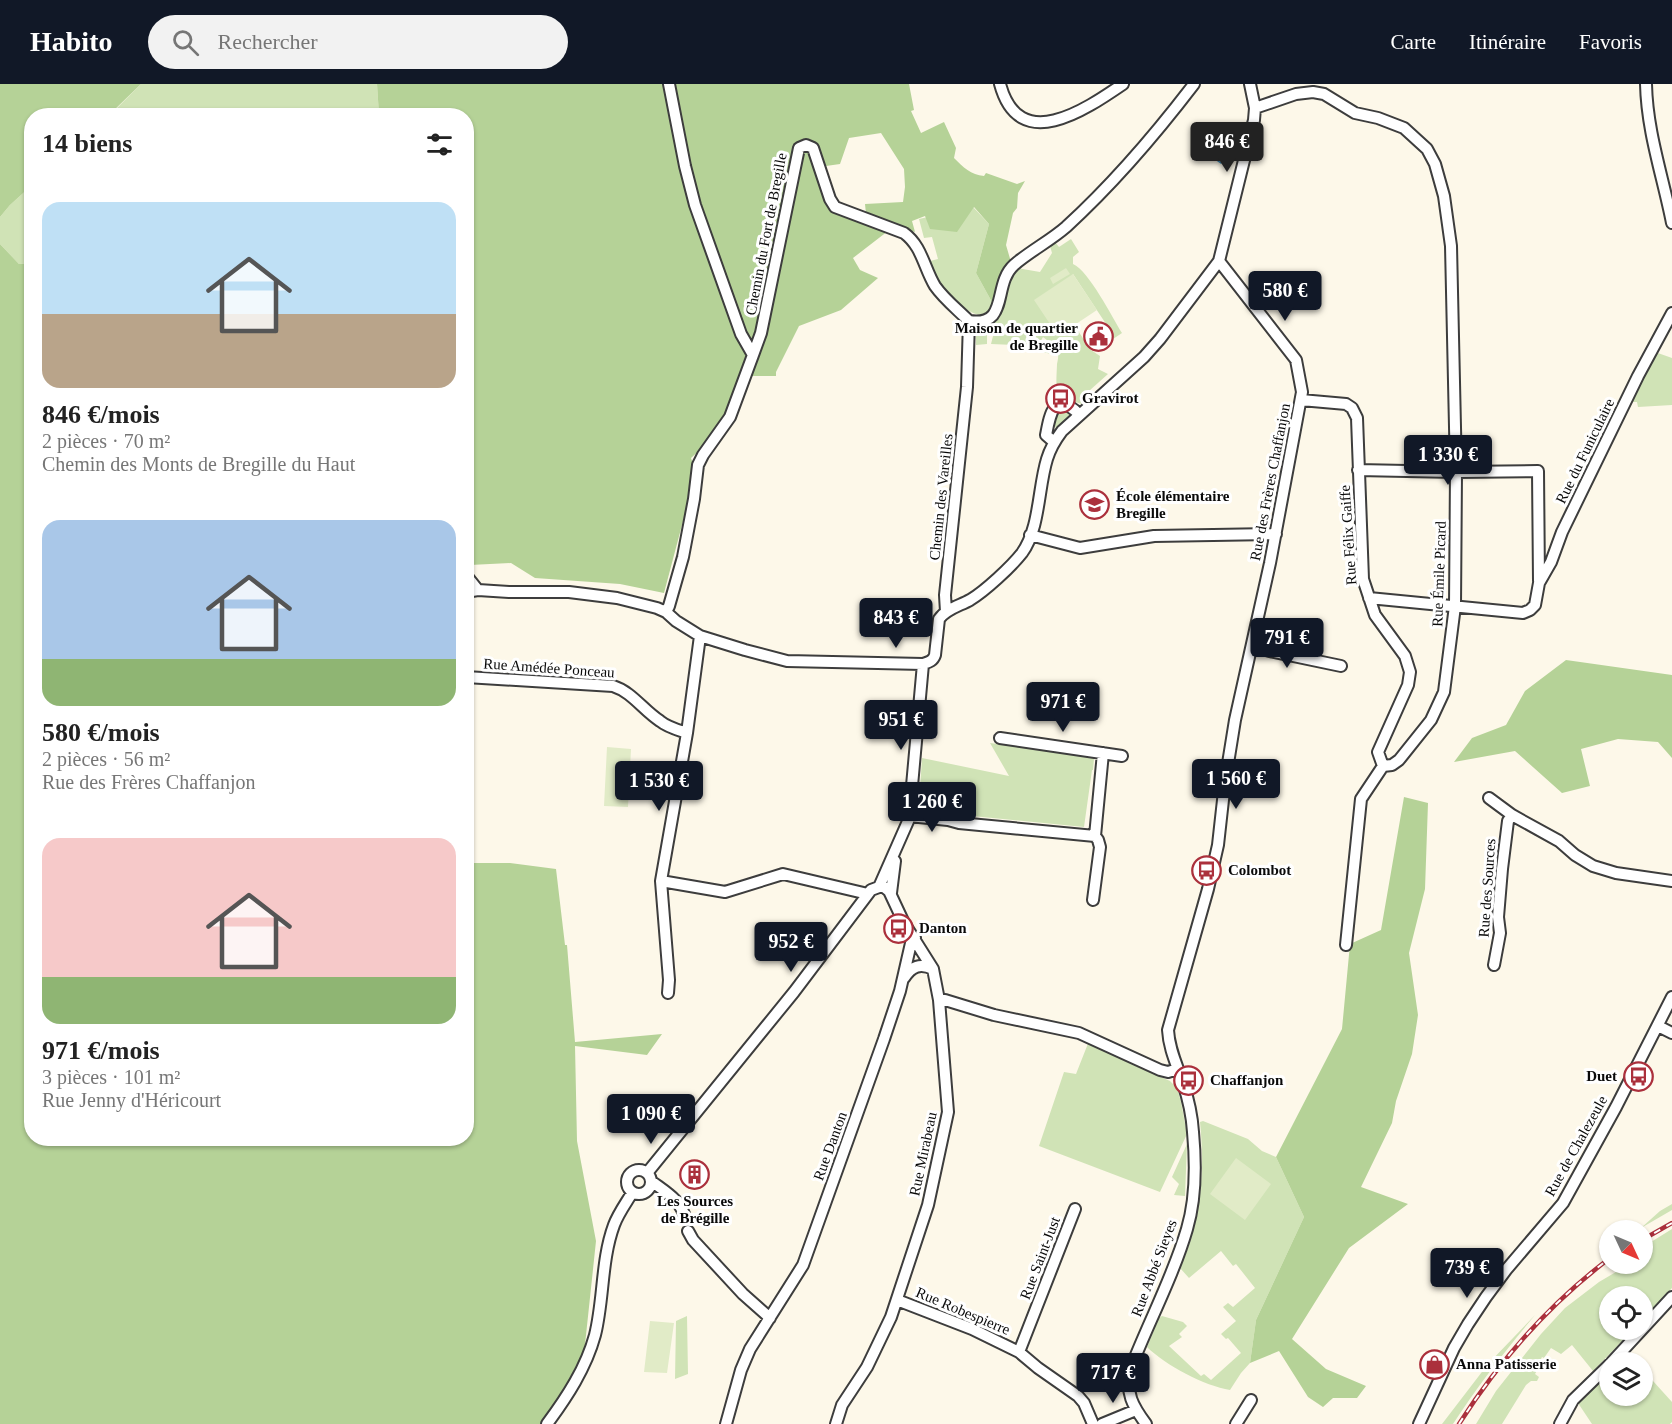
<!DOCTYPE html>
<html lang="fr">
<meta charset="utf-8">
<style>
:root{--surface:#fff;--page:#f2f2f2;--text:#222;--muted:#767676;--accent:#111827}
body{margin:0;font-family:Georgia,serif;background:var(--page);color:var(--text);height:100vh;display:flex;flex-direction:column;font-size:22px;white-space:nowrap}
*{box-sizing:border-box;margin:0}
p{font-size:20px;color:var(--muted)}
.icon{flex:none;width:33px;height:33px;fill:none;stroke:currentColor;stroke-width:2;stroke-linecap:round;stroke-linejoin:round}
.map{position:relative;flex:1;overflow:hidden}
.side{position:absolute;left:24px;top:24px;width:450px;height:1038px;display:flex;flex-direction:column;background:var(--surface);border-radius:24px;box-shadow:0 2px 4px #0004}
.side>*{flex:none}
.needle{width:39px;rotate:134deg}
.fabs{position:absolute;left:1599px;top:1136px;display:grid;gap:12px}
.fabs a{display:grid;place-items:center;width:54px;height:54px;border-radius:50%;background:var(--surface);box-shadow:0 2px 4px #0004;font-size:30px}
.price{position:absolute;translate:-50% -51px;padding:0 14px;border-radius:6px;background:var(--accent);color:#fff;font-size:20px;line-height:39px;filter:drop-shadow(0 2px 3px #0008)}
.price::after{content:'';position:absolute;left:50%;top:36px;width:18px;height:14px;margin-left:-9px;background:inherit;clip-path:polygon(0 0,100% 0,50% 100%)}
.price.on{background:#222;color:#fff}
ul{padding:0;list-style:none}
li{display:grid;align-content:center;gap:12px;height:318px;padding:0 18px}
li span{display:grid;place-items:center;height:186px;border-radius:18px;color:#555}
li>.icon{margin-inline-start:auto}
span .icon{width:108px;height:108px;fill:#fffc;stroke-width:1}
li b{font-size:26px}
h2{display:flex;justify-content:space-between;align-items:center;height:72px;padding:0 18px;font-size:26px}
header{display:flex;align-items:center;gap:36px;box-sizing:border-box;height:84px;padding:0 30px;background:var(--accent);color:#fff}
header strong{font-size:28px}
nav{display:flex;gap:33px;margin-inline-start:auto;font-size:21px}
.search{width:420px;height:54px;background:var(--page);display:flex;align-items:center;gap:15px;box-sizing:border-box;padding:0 21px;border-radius:33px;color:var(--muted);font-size:22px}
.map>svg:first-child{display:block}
.green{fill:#d0e3b6}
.forest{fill:#b5d297}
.pitch{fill:#e1ebc7}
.water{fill:#b2dbef;stroke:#4093bf;stroke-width:1.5}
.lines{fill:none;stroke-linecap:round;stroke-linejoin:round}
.minor-casing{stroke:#3d3d3d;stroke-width:14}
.minor{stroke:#fff;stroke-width:10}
.rail-casing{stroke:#ab303c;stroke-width:4.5}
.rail{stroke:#fff;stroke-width:2;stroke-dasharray:7;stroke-linecap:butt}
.labels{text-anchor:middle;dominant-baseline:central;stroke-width:6;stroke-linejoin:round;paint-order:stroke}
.street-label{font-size:15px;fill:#0a0a0a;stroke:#fff}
.poi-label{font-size:15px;font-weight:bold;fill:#0a0a0a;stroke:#fff;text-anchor:start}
</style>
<header>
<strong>Habito</strong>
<div class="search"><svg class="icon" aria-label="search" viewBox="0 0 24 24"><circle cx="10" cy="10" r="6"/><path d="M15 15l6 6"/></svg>Rechercher</div>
<nav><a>Carte</a><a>Itinéraire</a><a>Favoris</a></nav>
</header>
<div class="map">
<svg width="1672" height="1340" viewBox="0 0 1672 1340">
<rect width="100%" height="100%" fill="#fdf8e9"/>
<path class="green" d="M141,0h236l2,31 -270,1z
M31,102v77l-12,1 -19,-20v-27l10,-12z
M973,123l16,17 -13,49 17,31c-10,29 -45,-9 -53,-21 -4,-7 -7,-15 -10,-22l8,-2 -6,-22 -8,1 -5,-19z
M1071,155l8,13 -6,5v7c16,7 39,53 49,69l-9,6 -3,-4 2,-2 -39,-59 -15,62 16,-11 17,25 9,6 -2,13 10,5 -19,17 3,4 -10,9c-29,-8 -26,-11 -25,-40 1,-5 2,-9 0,-14 -3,-5 -9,-9 -14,-13l-5,9 13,8 -36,-9 -24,-1 3,-12 -2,-9 7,-8 7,-34 11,-13 23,4 12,-19 -2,-7 5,-4 4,5z
M984,242l2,1 1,7v10l-11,1v-15z
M1655,268l17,6v47l-34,2 -1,-5h-4l3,-14z
M1062,324l9,4v3l-15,13 -4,-6 7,-12z
M990,659l102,13 2,3 -1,11h-1l-8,57 -132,-13v-5l-33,-4 3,-47 87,18z
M1089,957l47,25 34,15 7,7 4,14 6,32 -27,58 -121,-46 25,-74 12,2z
M1203,1037l45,18 14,12 14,6 28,60 -48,103 -6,43 -9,10 -11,17c-25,-4 -65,-25 -83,-43l12,-29 3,-2 21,6 4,4 -8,8 3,3 -13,9 32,30 3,-2 7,6 30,-27 -13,-15 -2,1 -5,-5 15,-13 -13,-14 5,-4 5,4 22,-19 -19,-24 -3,2 -12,-15 -32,27 -9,-10c21,-46 25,-96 20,-146z
M1187,1060l-2,52 -11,-1 5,-11 -7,-7z
M1672,1120v6l-31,18 19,-17z
M1672,1145v59l-29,31 -1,-23h-32v33h24l-41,42 -21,-26 -11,9 -10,-6 -7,10 -2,-1 -1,2 2,2 -8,13 4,3 -2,4h-6l-5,4 -24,39h-26l20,-33 45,-57 24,-26 34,-26 22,-13 -4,-4 3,-2h22l1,-16z
M1535,1231c-29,35 -57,70 -82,109h-11l46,-60z
M687,1232l1,58 -13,5 1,-58z
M1643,1286l29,32v20l-2,2h-78l-14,-21 31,-30 1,22h32z"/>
<path class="forest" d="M0,0h141l-32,31 -77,1 -1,70 -21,19 -10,12z
M377,0h532l5,26 -3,1 10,22 23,-11 12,26 -2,10c9,9 17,17 30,18l2,-3 31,11 8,-3 -7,12 -1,15 -4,5 -7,32 5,17 -11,14 -7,28 -17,-31 13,-49 -15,-17 -17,25 -27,-3 -5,-13 -13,5 3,11 -49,-18 -1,-10 38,-2 2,-15 -1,-18 -23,-36 -32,5 -9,26 -14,2 -9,5 13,40 58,20 -35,27 7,12 18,8 -37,32 -42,16 -23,46v4h-26l-37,62 -22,20 5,14 -32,121 -44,-9 -85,-6 -24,-15 -41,2 6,20 -9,2 -1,-471 -87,-1z
M0,160l19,20 13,-1v875h434l1,-275h43l46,6 9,76h2l8,97 87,-8 -15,21 -72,-9 2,95 19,100 -12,113 -19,38 -24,32h-541z
M1566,576l106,15v83l-14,-16 -40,-3 -37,10 9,37 -28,7 -47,-42 -61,11 18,-24 34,-13 19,-34z
M1404,713l24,6 -3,86 -16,64 9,62 -6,39 -16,47 -4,22 -31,64 47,17 -59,44 -57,91 34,30 40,17 -9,12h-24l-10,9 -15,-10 -29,-46 -29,12 6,-43 48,-103 -28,-60 66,-128 8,-85 31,-14z"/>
<path class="pitch" d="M1066,184l4,6 -17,10 -3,-6z
M1073,190l24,36 -39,26 -24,-36z
M607,663l24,2 -3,58 -24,-1z
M1236,1074l35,26 -26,36 -35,-26z
M650,1237l24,2 -7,50 -23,-1z"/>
<path class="water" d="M1225,59l5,1 2,4 -11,15 -7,-5z"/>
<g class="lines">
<defs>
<path id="minor" d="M669,0l16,82 10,39 46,129 12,21 8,-22 38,-185 7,-3 7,3 17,51 5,8 69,26c18,13 20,35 31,53 9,13 23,24 34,35 41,6 23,-36 45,-56 16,-14 36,-24 52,-38 47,-43 89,-92 128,-143
M1000,0c19,71 85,26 123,0
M1646,0c1,48 17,93 26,139
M1255,24l41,-14 17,-2 11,2 31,19 23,5 26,10 23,21 8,15 9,32 7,50 5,226 -1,134 -11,86 -13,28 -32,40 -7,5 -9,1 -22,33 -15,146
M1301,316l45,4 6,4 5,10 6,161 12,36 30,41 5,16 -2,13 -30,67 5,14
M1054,358l-8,-7c4,-21 8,-45 33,-21
M1358,386l98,2 82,-1 1,110
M1030,451l50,13 74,-12 122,-2
M466,491l12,15
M466,508l12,-2 31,2h60l48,6 40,10 9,4 10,9 24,15 45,14 42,11 136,3c6,-2 10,-3 12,-9l4,-36c7,-10 20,-13 31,-19 15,-9 41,-33 52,-47 18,-25 16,-65 25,-94 3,-10 9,-20 15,-28l82,-74 16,-18 59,-78 35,-141 1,-12 -5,-24
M1369,514l154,15 7,-3 5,-5 4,-22 12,-21 11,-30 76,-156 34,-63
M666,528l3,-6 14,-49 11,-58 4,-34 5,-10 27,-38 23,-62
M946,528l-1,-17 22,-208 2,-66
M1256,543l11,2 -2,15 4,7 72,15
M466,593l147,9c19,6 30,24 47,35 7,6 18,9 27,12
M1000,654l122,18
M1489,714l23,17
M909,732l39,4 11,3 136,13
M661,797l64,11 58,-18 85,20
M879,803l30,-68 14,-155
M891,809l4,-32
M1093,816l7,-53 -2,-7 -3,-4 8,-83
M1494,881l6,-32 -2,-16 4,-48 6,-48 4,-6 47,26 16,14 18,11 23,7 56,8
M904,894c8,-12 16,-15 29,-9
M668,909l1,-13 -8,-99 26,-148 13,-97
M939,916h6l49,15 85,18 81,37 8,2 10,-3
M1658,942l14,7
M627 1098a12 12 0 1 1 24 0a12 12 0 1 1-24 0Z
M647,1089l147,-181 74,-98 3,-4 8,-3h5l5,4 15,32 29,46 6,31 9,112 -20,93 -37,112 -24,50 -25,38 -6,19
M651,1097c16,12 30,19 35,39
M688,1147l5,9 50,54 27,24
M897,1216l75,29 47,23 19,16 40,28 6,7 9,21
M1019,1268l56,-143
M1612,1278l60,-65
M547,1340c20,-27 39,-56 48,-89 9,-36 6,-75 19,-110 4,-11 12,-22 18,-32
M726,1340l15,-54 9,-21 53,-84 81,-226 16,-48 11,-48 4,-5
M1102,1340l34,-14
M1146,1340c-14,-19 -20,-30 -16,-54 18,-47 43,-93 57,-141 9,-30 9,-65 6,-97 -1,-16 -5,-34 -10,-49 -6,-18 -14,-34 -15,-53l40,-141 10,-44 7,-63 10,-62 35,-157 32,-171 -6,-32 -77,-99
M1236,1340l15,-24
M1419,1340l35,-76 14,-24 18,-27 20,-27 57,-67 53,-96 56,-110
M1560,1340l13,-24 37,-36"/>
</defs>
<use href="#minor" class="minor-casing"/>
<use href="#minor" class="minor"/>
<defs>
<path id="rail" d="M1642,1156l30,-17
M1459,1340c41,-64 90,-120 151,-166"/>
</defs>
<use href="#rail" class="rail-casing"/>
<use href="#rail" class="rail"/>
</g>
<defs>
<symbol id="civic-ring" viewBox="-11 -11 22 22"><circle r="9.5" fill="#fff" stroke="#ab303c" stroke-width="1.5"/><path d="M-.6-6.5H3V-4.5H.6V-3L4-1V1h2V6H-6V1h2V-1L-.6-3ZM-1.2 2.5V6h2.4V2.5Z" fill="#ab303c"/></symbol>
<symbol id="bus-ring" viewBox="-11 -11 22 22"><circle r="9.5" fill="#fff" stroke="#ab303c" stroke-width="1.5"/><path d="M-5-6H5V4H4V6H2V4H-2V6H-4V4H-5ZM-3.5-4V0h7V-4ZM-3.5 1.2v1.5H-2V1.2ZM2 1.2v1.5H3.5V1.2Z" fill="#ab303c"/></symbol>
<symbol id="school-ring" viewBox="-11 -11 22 22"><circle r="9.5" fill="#fff" stroke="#ab303c" stroke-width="1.5"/><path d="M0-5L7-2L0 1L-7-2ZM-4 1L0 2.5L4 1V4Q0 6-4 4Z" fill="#ab303c"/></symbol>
<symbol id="building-ring" viewBox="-11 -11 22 22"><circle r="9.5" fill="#fff" stroke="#ab303c" stroke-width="1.5"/><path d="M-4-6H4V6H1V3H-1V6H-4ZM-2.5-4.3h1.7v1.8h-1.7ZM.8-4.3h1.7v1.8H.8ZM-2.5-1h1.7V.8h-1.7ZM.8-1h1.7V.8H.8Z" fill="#ab303c"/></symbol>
<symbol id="shop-ring" viewBox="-11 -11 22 22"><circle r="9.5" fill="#fff" stroke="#ab303c" stroke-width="1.5"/><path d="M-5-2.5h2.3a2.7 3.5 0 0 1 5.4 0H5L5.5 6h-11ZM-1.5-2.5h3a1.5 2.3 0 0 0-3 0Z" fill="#ab303c"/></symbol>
</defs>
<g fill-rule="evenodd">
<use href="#civic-ring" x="1082" y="236" width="33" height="33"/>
<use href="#bus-ring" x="1044" y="298" width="33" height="33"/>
<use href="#school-ring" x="1078" y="404" width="33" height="33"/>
<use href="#bus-ring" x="1190" y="770" width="33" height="33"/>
<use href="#bus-ring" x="882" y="828" width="33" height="33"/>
<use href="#bus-ring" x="1622" y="976" width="33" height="33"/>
<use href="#bus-ring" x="1172" y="980" width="33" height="33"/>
<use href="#building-ring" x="678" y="1074" width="33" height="33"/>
<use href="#shop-ring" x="1418" y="1264" width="33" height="33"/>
</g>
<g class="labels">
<g class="street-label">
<text transform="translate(766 150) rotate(-79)">Chemin du Fort de Bregille</text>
<text transform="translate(1585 367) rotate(-64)">Rue du Funiculaire</text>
<text transform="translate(1270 398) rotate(-79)">Rue des Frères Chaffanjon</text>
<text transform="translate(941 413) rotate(-84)">Chemin des Vareilles</text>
<text transform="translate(1348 451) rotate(-94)">Rue Félix Gaiffe</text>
<text transform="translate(1439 490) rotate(-88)">Rue Émile Picard</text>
<text transform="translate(549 584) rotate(4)">Rue Amédée Ponceau</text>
<text transform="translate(1487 804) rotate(-86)">Rue des Sources</text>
<text transform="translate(830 1062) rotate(-70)">Rue Danton</text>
<text transform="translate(1576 1062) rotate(-61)">Rue de Chalezeule</text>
<text transform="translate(923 1070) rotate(-78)">Rue Mirabeau</text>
<text transform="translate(1040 1174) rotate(-69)">Rue Saint-Just</text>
<text transform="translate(1154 1184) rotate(-69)">Rue Abbé Sieyes</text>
<text transform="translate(963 1227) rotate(23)">Rue Robespierre</text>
</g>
<g class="poi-label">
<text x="1078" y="244" text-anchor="end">Maison de quartier<tspan x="1078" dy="17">de Bregille</tspan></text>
<text x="1082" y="314">Gravirot</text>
<text x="1116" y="412">École élémentaire<tspan x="1116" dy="17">Bregille</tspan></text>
<text x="1228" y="786">Colombot</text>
<text x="919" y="844">Danton</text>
<text x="1617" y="992" text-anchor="end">Duet</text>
<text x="1210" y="996">Chaffanjon</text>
<text x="695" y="1117" text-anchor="middle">Les Sources<tspan x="695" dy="17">de Brégille</tspan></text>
<text x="1456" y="1280">Anna Patisserie</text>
</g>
</g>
</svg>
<div class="fabs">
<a><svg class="needle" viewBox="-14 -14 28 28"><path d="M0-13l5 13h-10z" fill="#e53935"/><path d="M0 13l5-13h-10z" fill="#767676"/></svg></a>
<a><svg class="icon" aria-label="locate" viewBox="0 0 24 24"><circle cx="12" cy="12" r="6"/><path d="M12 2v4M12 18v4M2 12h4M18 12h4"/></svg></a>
<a><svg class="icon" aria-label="layers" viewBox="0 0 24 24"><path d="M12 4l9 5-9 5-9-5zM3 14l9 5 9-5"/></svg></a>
</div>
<b class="price on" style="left:1227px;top:89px">846 €</b>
<b class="price" style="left:1285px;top:238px">580 €</b>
<b class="price" style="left:1448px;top:402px">1 330 €</b>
<b class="price" style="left:896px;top:565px">843 €</b>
<b class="price" style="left:1287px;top:585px">791 €</b>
<b class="price" style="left:1063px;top:649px">971 €</b>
<b class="price" style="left:901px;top:667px">951 €</b>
<b class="price" style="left:1236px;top:726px">1 560 €</b>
<b class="price" style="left:659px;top:728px">1 530 €</b>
<b class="price" style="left:932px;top:749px">1 260 €</b>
<b class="price" style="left:791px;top:889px">952 €</b>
<b class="price" style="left:651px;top:1061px">1 090 €</b>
<b class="price" style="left:1467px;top:1215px">739 €</b>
<b class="price" style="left:1113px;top:1320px">717 €</b>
<section class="side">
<h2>14 biens<svg class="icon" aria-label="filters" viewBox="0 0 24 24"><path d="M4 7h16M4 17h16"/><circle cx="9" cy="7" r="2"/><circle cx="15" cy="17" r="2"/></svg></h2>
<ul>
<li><span style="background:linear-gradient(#bfe0f5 60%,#b9a48a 0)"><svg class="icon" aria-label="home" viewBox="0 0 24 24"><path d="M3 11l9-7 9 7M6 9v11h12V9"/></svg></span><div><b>846 €/mois</b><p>2 pièces · 70 m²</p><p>Chemin des Monts de Bregille du Haut</p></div></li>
<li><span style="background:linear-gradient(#a9c7e8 75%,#8fb573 0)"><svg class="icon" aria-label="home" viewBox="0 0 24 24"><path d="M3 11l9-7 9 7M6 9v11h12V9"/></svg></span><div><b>580 €/mois</b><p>2 pièces · 56 m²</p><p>Rue des Frères Chaffanjon</p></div></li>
<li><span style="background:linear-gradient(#f6c9c9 75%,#8fb573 0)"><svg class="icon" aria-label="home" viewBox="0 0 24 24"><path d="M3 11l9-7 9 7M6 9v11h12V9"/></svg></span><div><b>971 €/mois</b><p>3 pièces · 101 m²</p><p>Rue Jenny d'Héricourt</p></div></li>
</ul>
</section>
</div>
